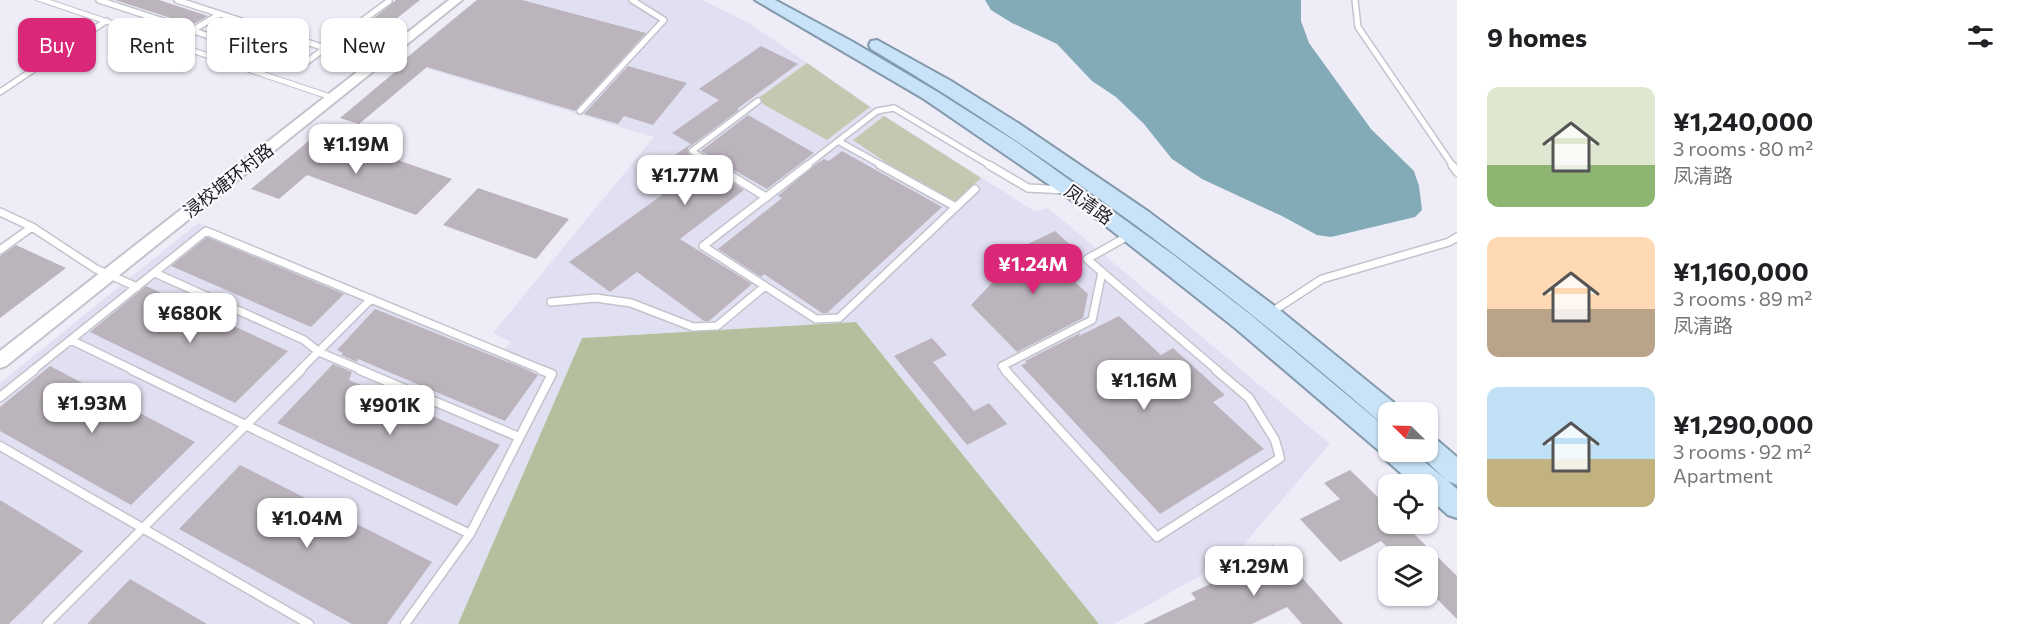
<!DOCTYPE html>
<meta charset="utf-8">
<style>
:root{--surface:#fff;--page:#f2f2f2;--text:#202124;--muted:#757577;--accent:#db2777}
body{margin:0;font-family:Commissioner,"Noto Sans SC",sans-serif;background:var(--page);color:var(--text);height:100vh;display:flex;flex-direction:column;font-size:22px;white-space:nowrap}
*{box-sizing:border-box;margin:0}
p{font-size:20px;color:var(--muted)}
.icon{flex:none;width:33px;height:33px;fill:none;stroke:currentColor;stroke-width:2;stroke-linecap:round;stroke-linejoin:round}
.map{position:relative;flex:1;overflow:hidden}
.details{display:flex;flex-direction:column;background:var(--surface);width:570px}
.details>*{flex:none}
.hud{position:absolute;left:18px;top:18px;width:570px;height:54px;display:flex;gap:12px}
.needle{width:39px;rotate:293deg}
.buttons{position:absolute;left:1378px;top:402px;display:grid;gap:12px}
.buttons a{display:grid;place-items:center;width:60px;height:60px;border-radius:12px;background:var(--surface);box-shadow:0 2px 4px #0004;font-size:30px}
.price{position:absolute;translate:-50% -51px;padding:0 14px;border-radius:12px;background:#fff;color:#222;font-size:20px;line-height:39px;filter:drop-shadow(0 2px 3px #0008)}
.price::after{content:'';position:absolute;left:50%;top:36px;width:18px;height:14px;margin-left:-9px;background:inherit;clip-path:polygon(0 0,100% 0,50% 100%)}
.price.active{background:var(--accent);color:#fff}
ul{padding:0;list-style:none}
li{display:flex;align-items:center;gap:18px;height:150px;padding:0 30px}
li span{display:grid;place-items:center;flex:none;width:168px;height:120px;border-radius:12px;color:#555}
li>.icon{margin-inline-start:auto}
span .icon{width:72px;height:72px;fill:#fffc;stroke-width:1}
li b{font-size:26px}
h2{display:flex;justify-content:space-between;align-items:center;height:72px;padding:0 30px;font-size:26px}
.chip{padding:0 21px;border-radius:12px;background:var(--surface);box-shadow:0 2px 4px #0004;font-size:21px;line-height:54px}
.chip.active{background:var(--accent);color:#fff}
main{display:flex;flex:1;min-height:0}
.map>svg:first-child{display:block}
.built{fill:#e1e0f2}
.green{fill:#c3c9b1}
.forest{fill:#b6bf9d}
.water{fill:#82abb7}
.building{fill:#bcb4bd}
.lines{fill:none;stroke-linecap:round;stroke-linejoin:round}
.service-far2-casing{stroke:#c3c3cd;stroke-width:8}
.service-far1-casing{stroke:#c3c3cd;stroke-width:10}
.service-casing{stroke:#c3c3cd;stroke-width:11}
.minor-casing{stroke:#c3c3cd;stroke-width:2}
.tertiary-casing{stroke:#c3c3cd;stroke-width:4}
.trunk-casing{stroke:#8499ab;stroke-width:4}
.service-far2{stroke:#fff;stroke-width:5}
.service-far1{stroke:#fff;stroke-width:7}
.service{stroke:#fff;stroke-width:8}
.minor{fill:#fff;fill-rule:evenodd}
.tertiary{fill:#fff;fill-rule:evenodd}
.trunk{fill:#c8e3f8;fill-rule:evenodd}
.labels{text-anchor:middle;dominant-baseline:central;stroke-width:4.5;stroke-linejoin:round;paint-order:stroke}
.street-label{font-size:18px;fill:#1e1d21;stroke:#fafafe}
</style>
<main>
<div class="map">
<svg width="1457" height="624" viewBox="0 0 1457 624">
<rect width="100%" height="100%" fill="#edecf7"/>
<path class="built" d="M476,0h226l47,23 128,88 157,100 14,-3 282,236 -98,114 -118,66h-15l-243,-302 -274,16 -124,286h-458v-241l198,-160 305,127 8,-8 -18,-9 161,-196 -252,-76z"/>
<path class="green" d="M807,63l63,44 -43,33 -64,-36 -3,-7z
M884,116l97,62 -25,23 -8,-1 -45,-26 -50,-34z"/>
<path class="forest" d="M856,322l243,302h-641l124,-286z"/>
<path class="water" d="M985,0h316v21l8,22 62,86 43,42 5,15 3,24 -7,7 -84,20 -14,-2 -35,-19 -80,-37 -30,-20 -28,-35 -28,-27 -24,-16 -35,-37 -45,-21 -21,-13z"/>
<path class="building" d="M115,0h44l49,16 -16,9z
M396,0h24l-34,27 -17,-5z
M477,0h45l124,33 -71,78 -148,-44 -68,57 -19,-6 68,-57 -4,-1z
M761,46l37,18 -61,45 2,1 -51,38 1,7 55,35 -64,49 72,45 -43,37h-5l-67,-49 -27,20 -41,-30 93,-67 -24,-15 53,-36 -19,-11 47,-33 -20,-11z
M628,66l59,17 -34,42 -29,-9 -6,8 -34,-10z
M748,115l66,38 -47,36 -66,-38z
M316,135l50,17 3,-2 83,29 -36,36 -109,-40 -28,24 -28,-10z
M842,151l100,56 -115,106h-5l-58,-39 -3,3 -43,-28 64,-51 -4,-2 35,-30 11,-7 5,2z
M478,188l91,31 -33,40 -93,-34z
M1055,231l20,18 -24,11 37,34 -5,24 -66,34 -46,-47 59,-62z
M207,237l137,57 -33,33 -140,-61z
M16,245l50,23 -66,50v-62z
M146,286l142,65 -53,52 -145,-71z
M375,309l146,58 17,8 -33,46 -147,-62 -1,3 -16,-7 2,-2 -6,-3z
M1119,316l42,39 12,-7 52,47 -12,7 51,47 -104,65 -139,-149 6,-2 -2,-2 55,-28 -1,3z
M932,338l15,17 -14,7 41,49 15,-8 18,21 -40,21 -73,-89z
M333,364l19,8 -3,8 151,65 -43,61 -180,-83z
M50,366l145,76 -64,63 -131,-74v-24z
M240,465l192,97 -45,62h-35l-173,-95z
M1350,470l39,38v16h15l53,52v43l-29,-29v-34h-32l-15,-15 -41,21 -40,-43 40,-20 -16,-16z
M0,500l83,51 -74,73h-9z
M1273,545l70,79h-41l-15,-17 -35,17h-109l53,-25 -5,-6 60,-28 -5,-6z
M130,579l77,45h-120z"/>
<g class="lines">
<defs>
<path id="service-far2" d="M99,0l202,66 88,-65
M177,0l148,48
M1355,0l3,27 95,139
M193,30l27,-16
M0,92l106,-71
M580,111l84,-91 -32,-20
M838,141l45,25
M716,166l-24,-15 66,-50
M806,166l71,-55 17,-3 97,58"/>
<path id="service-far1" d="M714,165l52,32
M808,165l-105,81 113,73 23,-1 136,-129
M880,165l76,42
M989,165l39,23 37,2
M1452,165l5,7
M0,212l32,15 64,42 41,18
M0,250l32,-23
M1102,272l116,99
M1102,272l-15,-13 41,-23
M155,273l149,67 15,12 45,19
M551,302l45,-4 35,5 62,24 24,-1 48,-40
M1270,313l52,-34 127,-37 8,-5
M71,340l64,31
M32,371l174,-140 339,140
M299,371l72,-72
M1007,371l-5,-5 90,-46 10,-48"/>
<path id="service" d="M132,370l338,164
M360,370l159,67
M1005,370l152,167 123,-79 -5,-18 -26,-42 -33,-28
M0,397l34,-27
M0,446l309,178
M47,624l254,-254
M405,624l65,-90 82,-160 -11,-4"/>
<path id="minor" d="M36,0h14l288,97 -5,3 -4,-1z"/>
<path id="tertiary" d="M449,0h13l-456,366 -6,2v-17z"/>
<path id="trunk" d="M755,0h20l78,42 83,49 82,52 157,113 76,59 138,115v22h24l32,27 -28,-27h11v-15l9,3 20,17v28l-9,-4 9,8v29l-9,-3 -20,-18v-13h-15l-27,-24 -2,-5 -149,-127 -152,-120 -159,-109z
M877,40l74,41 67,42 131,89 127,95 122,99 3,6h-12v13l-9,-3c-160,-139 -327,-265 -509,-373l-2,-4 2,-4z"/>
</defs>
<use href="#service-far2" class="service-far2-casing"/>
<use href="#service-far1" class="service-far1-casing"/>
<use href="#service" class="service-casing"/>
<use href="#minor" class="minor-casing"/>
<use href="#tertiary" class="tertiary-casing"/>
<use href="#trunk" class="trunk-casing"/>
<use href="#service-far2" class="service-far2"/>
<use href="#service-far1" class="service-far1"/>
<use href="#service" class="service"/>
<use href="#minor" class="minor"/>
<use href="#tertiary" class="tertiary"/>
<use href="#trunk" class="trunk"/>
</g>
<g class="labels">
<g class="street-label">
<text transform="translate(228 180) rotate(-38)">浸校塘环村路</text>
<text transform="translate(1089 204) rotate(36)">凤清路</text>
</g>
</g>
</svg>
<div class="buttons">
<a><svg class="needle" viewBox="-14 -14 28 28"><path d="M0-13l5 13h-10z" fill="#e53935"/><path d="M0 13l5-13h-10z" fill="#757577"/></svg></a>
<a><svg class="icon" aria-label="locate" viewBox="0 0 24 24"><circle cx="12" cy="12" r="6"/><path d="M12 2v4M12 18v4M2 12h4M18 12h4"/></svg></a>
<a><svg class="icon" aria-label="layers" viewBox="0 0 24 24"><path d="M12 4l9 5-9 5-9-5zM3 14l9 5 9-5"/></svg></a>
</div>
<b class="price" style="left:356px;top:175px">¥1.19M</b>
<b class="price" style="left:685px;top:206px">¥1.77M</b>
<b class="price active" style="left:1033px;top:295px">¥1.24M</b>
<b class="price" style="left:190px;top:344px">¥680K</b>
<b class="price" style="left:1144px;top:411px">¥1.16M</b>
<b class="price" style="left:92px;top:434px">¥1.93M</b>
<b class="price" style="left:390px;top:436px">¥901K</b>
<b class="price" style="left:307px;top:549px">¥1.04M</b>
<b class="price" style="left:1254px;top:597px">¥1.29M</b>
<div class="hud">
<a class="chip active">Buy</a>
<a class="chip">Rent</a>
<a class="chip">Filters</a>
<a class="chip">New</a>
</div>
</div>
<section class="details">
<h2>9 homes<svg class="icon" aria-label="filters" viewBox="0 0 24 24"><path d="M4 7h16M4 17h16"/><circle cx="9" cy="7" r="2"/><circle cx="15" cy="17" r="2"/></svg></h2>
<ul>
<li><span style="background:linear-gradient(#dfe7d0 65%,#8fb573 0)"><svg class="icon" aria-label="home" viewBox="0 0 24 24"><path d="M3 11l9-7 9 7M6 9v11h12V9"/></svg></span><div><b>¥1,240,000</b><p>3 rooms · 80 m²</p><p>凤清路</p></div></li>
<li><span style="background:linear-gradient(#ffd9b3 60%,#b9a48a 0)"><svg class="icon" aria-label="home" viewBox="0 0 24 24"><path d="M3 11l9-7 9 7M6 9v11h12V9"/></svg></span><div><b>¥1,160,000</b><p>3 rooms · 89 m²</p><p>凤清路</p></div></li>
<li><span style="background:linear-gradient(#bfe0f5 60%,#c2b280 0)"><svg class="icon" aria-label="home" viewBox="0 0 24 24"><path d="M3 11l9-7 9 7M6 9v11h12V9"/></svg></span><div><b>¥1,290,000</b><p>3 rooms · 92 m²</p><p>Apartment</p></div></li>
</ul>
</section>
</main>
